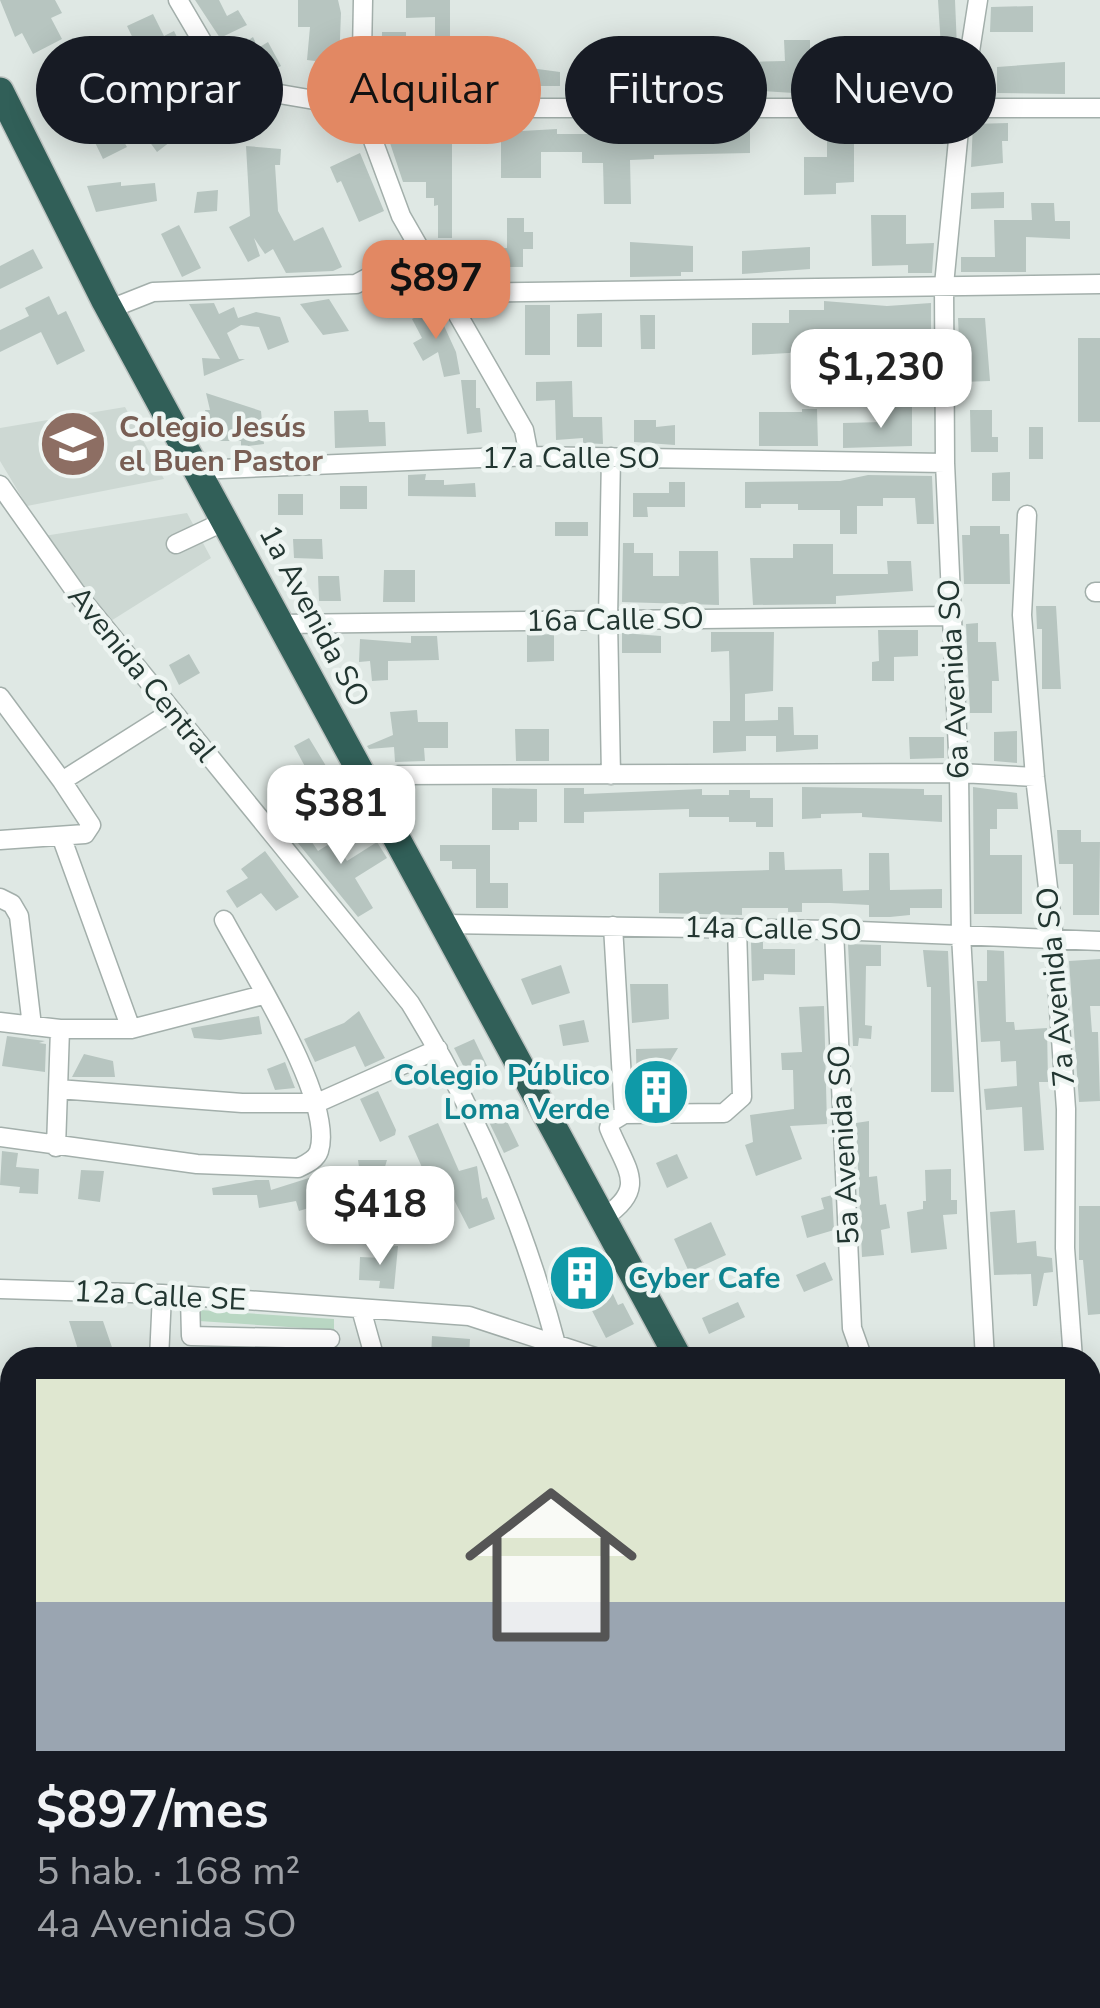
<!DOCTYPE html>
<html lang="es">
<meta charset="utf-8">
<style>
:root{--surface:#171b24;--page:#20242c;--text:#f1f3f6;--muted:#9ea1a6;--line:#363941;--accent:#e28863}
body{margin:0;font-family:"Nunito Sans",sans-serif;background:var(--page);color:var(--text);height:100vh;display:flex;flex-direction:column;font-size:45px;white-space:nowrap}
*{box-sizing:border-box;margin:0}
p{font-size:39px;color:var(--muted)}
.icon{flex:none;width:66px;height:66px;fill:none;stroke:currentColor;stroke-width:2;stroke-linecap:round;stroke-linejoin:round}
.map{position:relative;flex:1;overflow:hidden}
.panel{position:absolute;left:0px;top:1347px;width:1101px;height:663px;display:flex;flex-direction:column;background:var(--surface);border-radius:36px 36px 0 0;box-shadow:0 6px 30px #0003}
.panel>*{flex:none}
.hud{position:absolute;left:36px;top:36px;width:1029px;height:108px;display:flex;gap:24px}
.price{position:absolute;translate:-50% -102px;padding:0 27px;border-radius:24px;background:#fff;color:#222;font-size:39px;line-height:78px;filter:drop-shadow(0 3px 6px #0008)}
.price::after{content:'';position:absolute;left:50%;top:72px;width:36px;height:27px;margin-left:-18px;background:inherit;clip-path:polygon(0 0,100% 0,50% 100%)}
.price.on{background:var(--accent);color:#111}
ul{padding:0;list-style:none}
li{display:grid;align-content:center;gap:24px;height:636px;padding:0 36px}
li+li{border-top:3px solid var(--line)}
li span{display:grid;place-items:center;height:372px;border-radius:0px;color:#555}
li>.icon{margin-inline-start:auto}
span .icon{width:216px;height:216px;fill:#fffc;stroke-width:1}
li b{font-size:51px}
.tag{padding:0 42px;border-radius:54px;background:var(--surface);box-shadow:0 6px 30px #0003;font-size:42px;line-height:108px}
.tag.on{background:var(--accent);color:#111}
.map>svg:first-child{display:block}
.built{fill:#cdd8d3}
.green{fill:#b9d7c3}
.building{fill:#b7c5c0}
.lines{fill:none;stroke-linecap:round;stroke-linejoin:round}
.minor-casing{stroke:#a3afab;stroke-width:21}
.highway-casing{stroke:#bdc3c1;stroke-width:30}
.minor{stroke:#fff;stroke-width:18}
.highway{stroke:#315f58;stroke-width:27}
.labels{text-anchor:middle;dominant-baseline:central;stroke-width:9;stroke-linejoin:round;paint-order:stroke}
.education-label{font-size:30px;font-weight:bold;fill:#785e54;stroke:#eef5f2;text-anchor:start}
.street-label{font-size:30px;fill:#223631;stroke:#eef5f2}
.culture-label{font-size:30px;font-weight:bold;fill:#0d838f;stroke:#eef5f2;text-anchor:end}
</style>
<div class="map">
<svg width="1100" height="2008" viewBox="0 0 1100 2008">
<rect width="100%" height="100%" fill="#dfe8e4"/>
<path class="built" d="M125,407l39,72 -137,27 -27,-45v-33z
M187,513l24,45 -105,66 -62,-88z"/>
<path class="green" d="M200,1310l134,9v11l-135,-9z"/>
<path class="building" d="M0,0h55l7,13 -11,5 11,21 -29,15 -11,-21 -7,4z
M195,0h24l8,16 11,-6 9,15 -27,13z
M298,0h40l3,13 -3,77 -27,-4 4,-25 -8,-1 3,-33h-12z
M406,0h44v67l80,-6v7l30,4v14h-37v8h-142l1,-62h24v11h29v-26l-29,1z
M938,0h17l2,48h-16z
M1033,6v26h-43l1,-25z
M153,14l11,22 10,-5 12,24 -57,29 -13,-24 22,-11 -11,-23z
M253,37l5,11 10,-6 13,24 -20,11 -13,-2 -13,-26z
M784,40h26v23l25,-1v19l-25,1v12l-48,-3 -1,-15h-15v-14l39,-1z
M947,49l1,45 -65,-2v-7h-19v-28h19v-7z
M693,52l1,21h-8v21h-13v-8h-20v-33z
M1065,62v32l-68,-1v-26z
M620,65v29h-26v-28z
M85,73l42,74 -24,12 -17,-35 -8,4 -25,-39z
M197,78l17,24 -39,28 4,5 -22,17 -16,-22 22,-17 -5,-7z
M383,122h33v9h36v107h-14v-33l-4,1v-8h-8v-16h-23z
M1008,123v18h-6l1,22 -32,4 2,-43z
M750,127v26l-96,2v4l-24,1 1,44h-27l-1,-41h-21v-11h-41v26h-40v-46l56,-3v5h79v-6z
M827,131h27v51l-18,1v11l-32,1v-38h23z
M246,146l35,3 -1,16h-5l3,46 16,30 29,-14 19,40 -9,4 -47,2 -13,-24 -8,5 -11,-16 6,18 -12,6 -19,-35 21,-11z
M360,153l24,58 -25,11 -18,-41 -4,2 -7,-16z
M121,182v4l34,-3 2,18 -61,11 -9,-26z
M218,190l-1,21 -23,2 3,-21z
M1004,192v16l-33,1v-16z
M1031,203h23l1,18h15v18l-44,-2v35h-65v-15h34l-1,-37h38z
M871,215h35v29l28,-1 -2,30h-24v-8l-36,1z
M507,218h17v14h9v17h-10v18h-16v7h-24v-25l24,-1z
M179,225l22,43 -19,9 -21,-43z
M630,242l63,4v26h-12v4l-51,1z
M810,247v22l-68,5v-23z
M33,249l10,19 -43,21v-23z
M49,296l9,19 8,-4 19,40 -28,14 -16,-33 -41,20v-22l29,-14 -4,-8z
M329,299l20,32 -26,4 -23,-31z
M824,301l63,5 44,-3v36h-9l1,25h-32l-1,-21 -48,1 1,23h-19v-16l-72,4v-32h37v-13h35z
M214,303l5,11 15,-7 4,11 18,-6 24,5 9,25 -21,8 -9,-23 -18,-2 -14,8 12,26h6l-41,17 -2,-18 18,1 -31,-55z
M525,305h25v50h-25z
M435,306l21,46 4,22 -16,3 -6,-25 -15,9 -10,-18 9,-5 -10,-19z
M602,313v34h-25v-33z
M640,315h15v34h-14z
M958,318h27l5,63 -29,1z
M1078,338h22v84h-22z
M461,380h15v28h4l2,24 -15,2z
M572,381l1,36h29l1,27 -20,-1v-5l-27,2 -1,-40 -19,1v-19z
M206,393l55,18 3,33 -23,3v-6h-27l-9,-31h5z
M883,407h29v39l-69,2v-25l40,-1z
M802,409h15l1,37h-59v-34h43z
M368,410l1,12h16l1,24 -51,2 -1,-37z
M970,410h22v27h6v15h-27z
M634,420h22v7l19,-2v20l-41,-3z
M1029,427h14v32h-14z
M1010,472v29h-18v-28z
M426,474l-1,6h19v5l31,-2 1,14 -68,-1v-21z
M868,475l64,1 2,48h-17l-2,-26h-32v8h-26v28h-17v-24h-42v-6h-37v4h-16v-26l95,-1z
M669,482h16v25h-38l1,10h-15v-24h36z
M340,486h27v23h-27z
M278,494h25v21h-25z
M555,522h33v14h-33z
M970,526h30v8h9l1,50h-46l-2,-49h8z
M293,539h29l1,20 -29,-1z
M623,543h11v10h19v23h26v-25h39l1,54 -97,-3z
M793,544h40v30h55l-1,-13h24l2,30 -77,5v8l-83,1 -3,-47h43z
M384,570h31v32h-32z
M318,576h21l2,25h-22z
M1036,606h20l5,83h-19v-60h-5z
M978,623v19h18l3,39h-7v32h-22l-4,-89z
M878,630h40v26l-24,1v24h-22v-19l7,-1z
M711,632h63l-1,59 -28,3v27l33,-1v-13h15l1,28h24v14l-42,3v-16h-30v15l-33,2v-32h17v-27l-1,-43 -18,1z
M622,633l39,3v17h-39z
M554,634v27l-27,1v-27z
M411,636h26l2,24 -51,1v19l-16,1 -2,-20 -11,1 1,-23 51,4z
M189,654l11,19 -21,12 -10,-20z
M417,710l1,12h30v26h-24l1,13 -30,1 -1,-15 -25,2 -2,-3 26,-11 -3,-23z
M515,729h34v32h-33z
M1017,731v32l-23,-2v-29z
M909,737h35v21l-34,1z
M309,738l28,46 -35,19 -9,-18 17,-9 -16,-30z
M802,787l122,2v6h18v27l-80,-5v-4l-41,1v4l-19,1z
M973,787l44,6 1,16h-21v20h-7v26h32v59h-48z
M492,788l45,1v33h-18v8h-27z
M564,788h20v6l118,-5v6h27v-5h21v8h23v29h-17v-5h-27v-5h-40v-8l-105,3v11h-20z
M296,819l22,32 16,-10 13,20 30,-19 10,16 -32,20 18,30 -15,9 -73,-90z
M1057,830h24v12h19l-1,73h-26v-51h-14z
M440,845h50v38h18v25h-32v-39h-24v-8h-12z
M265,851l34,46 -23,14 -15,-18 -24,15 -11,-17 22,-13 -7,-9z
M769,852h15l1,18 57,-1 1,22 26,-1v-37h20l1,37 52,-1v19h-32v7l-20,2h-21v-12l-39,-2h-28v9h-14v-4h-46v7l-83,-2v-40l110,-3z
M751,942h12v7h32v26l-31,-1v6l-12,1z
M848,944l33,1v21h-15l-1,59 7,1 -1,13 -12,-1 -1,8h-5z
M923,950l25,1 6,141h-23v-105h-4z
M987,950l17,1 2,71h8l1,8 32,-2 1,54h-9l5,68 -20,1 -2,-44 -36,3 -2,-21 33,-3 -1,-25 -15,1 -1,-21 -19,1 -4,-61h10z
M1100,959v47h-10l2,26h6l2,69 -21,1 -10,-141z
M561,965l9,28 -38,12 -11,-26z
M630,984h38l1,35 -37,4z
M824,1006l3,118 -37,2 12,33 -46,17 -11,-31 8,-3 -3,-27 44,-6 -1,-39h-11l-1,-17 21,-1 -3,-45z
M359,1011l26,47 -20,9 -10,-21 -40,16 -11,-23 40,-16z
M259,1016l3,18 -42,6 -26,-2 -3,-10z
M584,1020l5,22 -26,4 -4,-21z
M7,1036l38,5 -6,2 7,1 -1,28 -43,-6z
M474,1039l15,31 -19,9 -16,-31z
M678,1048l-20,33 21,-1v20h-42l-1,-51z
M84,1054l29,7 2,16h-43z
M285,1062l10,26 -20,2 -8,-21z
M378,1091l18,39 -1,5 -15,7 -20,-43z
M504,1115l15,31 -15,7 -15,-31z
M869,1121v56l8,-1 3,29 6,-1 4,24 -9,2 3,25 -22,2 -6,-134z
M438,1123l21,48 18,-5 5,33 5,-2 8,22 -26,10 -16,-31 -34,18 -10,-23 20,-10 -21,-47z
M2,1151l16,2 -2,14 23,2 -1,25 -19,-1 1,-6 -20,-2z
M677,1154l11,24 -21,10 -11,-25z
M358,1160h29l-12,40 -11,2z
M951,1169v31h6v14l-14,1 4,34 -36,4 -4,-41 16,-3v-8h3l-1,-31z
M81,1170l23,1 -4,31 -22,-3z
M309,1178l9,27 -19,6 -3,-10 -37,7 -2,-13h-44l-1,-7 44,-8h13l2,10z
M832,1195l2,35 -27,8 -6,-22 23,-7 -3,-11z
M1079,1206h21v108l-12,1 -5,-55h-4z
M1015,1210l2,33 19,-2 1,15 15,2 1,14 -9,1 -7,33h-4l-2,-32 -37,1 -4,-63z
M711,1222l15,33 -37,17 -15,-33z
M398,1246l-4,43 -15,-1 1,-7 -21,-1 1,-23 23,1 1,-11z
M593,1250l25,55 5,-2 11,21 -28,14 -20,-39 -14,6 -18,-37z
M825,1262l8,18 -29,12 -8,-17z
M738,1302l7,15 -36,17 -7,-16z
M69,1321h34l13,38h-35z
M432,1336l38,3 -1,20h-38z"/>
<g class="lines">
<defs>
<path id="minor" d="M178,0l34,58 27,29 122,21h739
M363,0l-2,108 40,108 123,214 5,26
M978,0l-17,109 -17,176 1,178 14,310 2,162 24,424
M448,293l652,-9
M110,309l43,-17 203,-8 65,-35
M197,470l332,-14 416,7
M0,485l75,106 335,412c68,110 118,231 150,356
M1027,515l-5,100 13,162 19,162 12,170 -1,139 8,111
M176,544l49,-23
M1095,592h5
M280,624l671,-8
M0,697l62,84 109,-69
M611,775l-3,-155 3,-163
M369,788l30,-13 560,-2 76,4
M61,836l70,193
M0,840l85,-6 6,-9 -29,-44
M0,898l12,6 7,12 13,110
M445,924l389,6 266,11
M834,930l18,398 11,31
M0,1022l60,7h71l132,-34
M60,1029l-2,60 184,14h75l121,-54
M624,1114l100,-1 18,-16 -5,-169
M0,1137l197,27 101,4c8,-4 18,-8 21,-17 16,-50 -70,-184 -95,-231
M56,1147l2,-58
M603,1218c46,-30 23,-48 6,-90l2,-6 13,-8 -11,-188
M0,1289l162,5 307,22 132,43
M190,1297l1,39 139,3
M361,1309l14,50
M159,1359l3,-65
M0,1438l12,43
M0,1885l12,-5
M1089,1914l1,94
M145,1998l4,10
M279,1998l3,10
M712,1998l3,10
M52,2008l25,-10"/>
<path id="highway" d="M0,91l104,208 575,1060
M1024,1998l6,10"/>
</defs>
<use href="#minor" class="minor-casing"/>
<use href="#highway" class="highway-casing"/>
<use href="#minor" class="minor"/>
<use href="#highway" class="highway"/>
</g>
<defs>
<symbol id="university-disc" viewBox="-11 -11 22 22"><circle r="9.5" fill="#8d6e63" stroke="#eef5f2"/><path d="M0-5L7-2L0 1L-7-2ZM-4 1L0 2.5L4 1V4Q0 6-4 4Z" fill="#fff"/></symbol>
<symbol id="building-disc" viewBox="-11 -11 22 22"><circle r="9.5" fill="#0f9aa8" stroke="#eef5f2"/><path d="M-4-6H4V6H1V3H-1V6H-4ZM-2.5-4.3h1.7v1.8h-1.7ZM.8-4.3h1.7v1.8H.8ZM-2.5-1h1.7V.8h-1.7ZM.8-1h1.7V.8H.8Z" fill="#fff"/></symbol>
</defs>
<g fill-rule="evenodd">
<use href="#university-disc" x="35" y="406" width="76" height="76"/>
<use href="#building-disc" x="618" y="1054" width="76" height="76"/>
<use href="#building-disc" x="544" y="1240" width="76" height="76"/>
</g>
<g class="labels">
<g class="education-label">
<text x="119" y="427">Colegio Jesús<tspan x="119" dy="34">el Buen Pastor</tspan></text>
</g>
<g class="street-label">
<text x="571" y="458">17a Calle SO</text>
<text transform="translate(314 616) rotate(62)">1a Avenida SO</text>
<text transform="translate(615 620) rotate(-1)">16a Calle SO</text>
<text transform="translate(142 674) rotate(51)">Avenida Central</text>
<text transform="translate(954 679) rotate(-93)">6a Avenida SO</text>
<text transform="translate(773 929) rotate(1)">14a Calle SO</text>
<text transform="translate(1056 987) rotate(-95)">7a Avenida SO</text>
<text transform="translate(844 1145) rotate(-93)">5a Avenida SO</text>
<text transform="translate(160 1296) rotate(3)">12a Calle SE</text>
</g>
<g class="culture-label">
<text x="610" y="1075">Colegio Público<tspan x="610" dy="34">Loma Verde</tspan></text>
<text x="628" y="1278" text-anchor="start">Cyber Cafe</text>
</g>
</g>
</svg>
<b class="price on" style="left:436px;top:342px">$897</b>
<b class="price" style="left:881px;top:431px">$1,230</b>
<b class="price" style="left:341px;top:867px">$381</b>
<b class="price" style="left:380px;top:1268px">$418</b>
<div class="hud">
<a class="tag">Comprar</a>
<a class="tag on">Alquilar</a>
<a class="tag">Filtros</a>
<a class="tag">Nuevo</a>
</div>
<section class="panel">
<ul>
<li><span style="background:linear-gradient(#dfe7d0 60%,#9aa5b1 0)"><svg class="icon" aria-label="home" viewBox="0 0 24 24"><path d="M3 11l9-7 9 7M6 9v11h12V9"/></svg></span><div><b>$897/mes</b><p>5 hab. · 168 m²</p><p>4a Avenida SO</p></div></li>
</ul>
</section>
</div>
